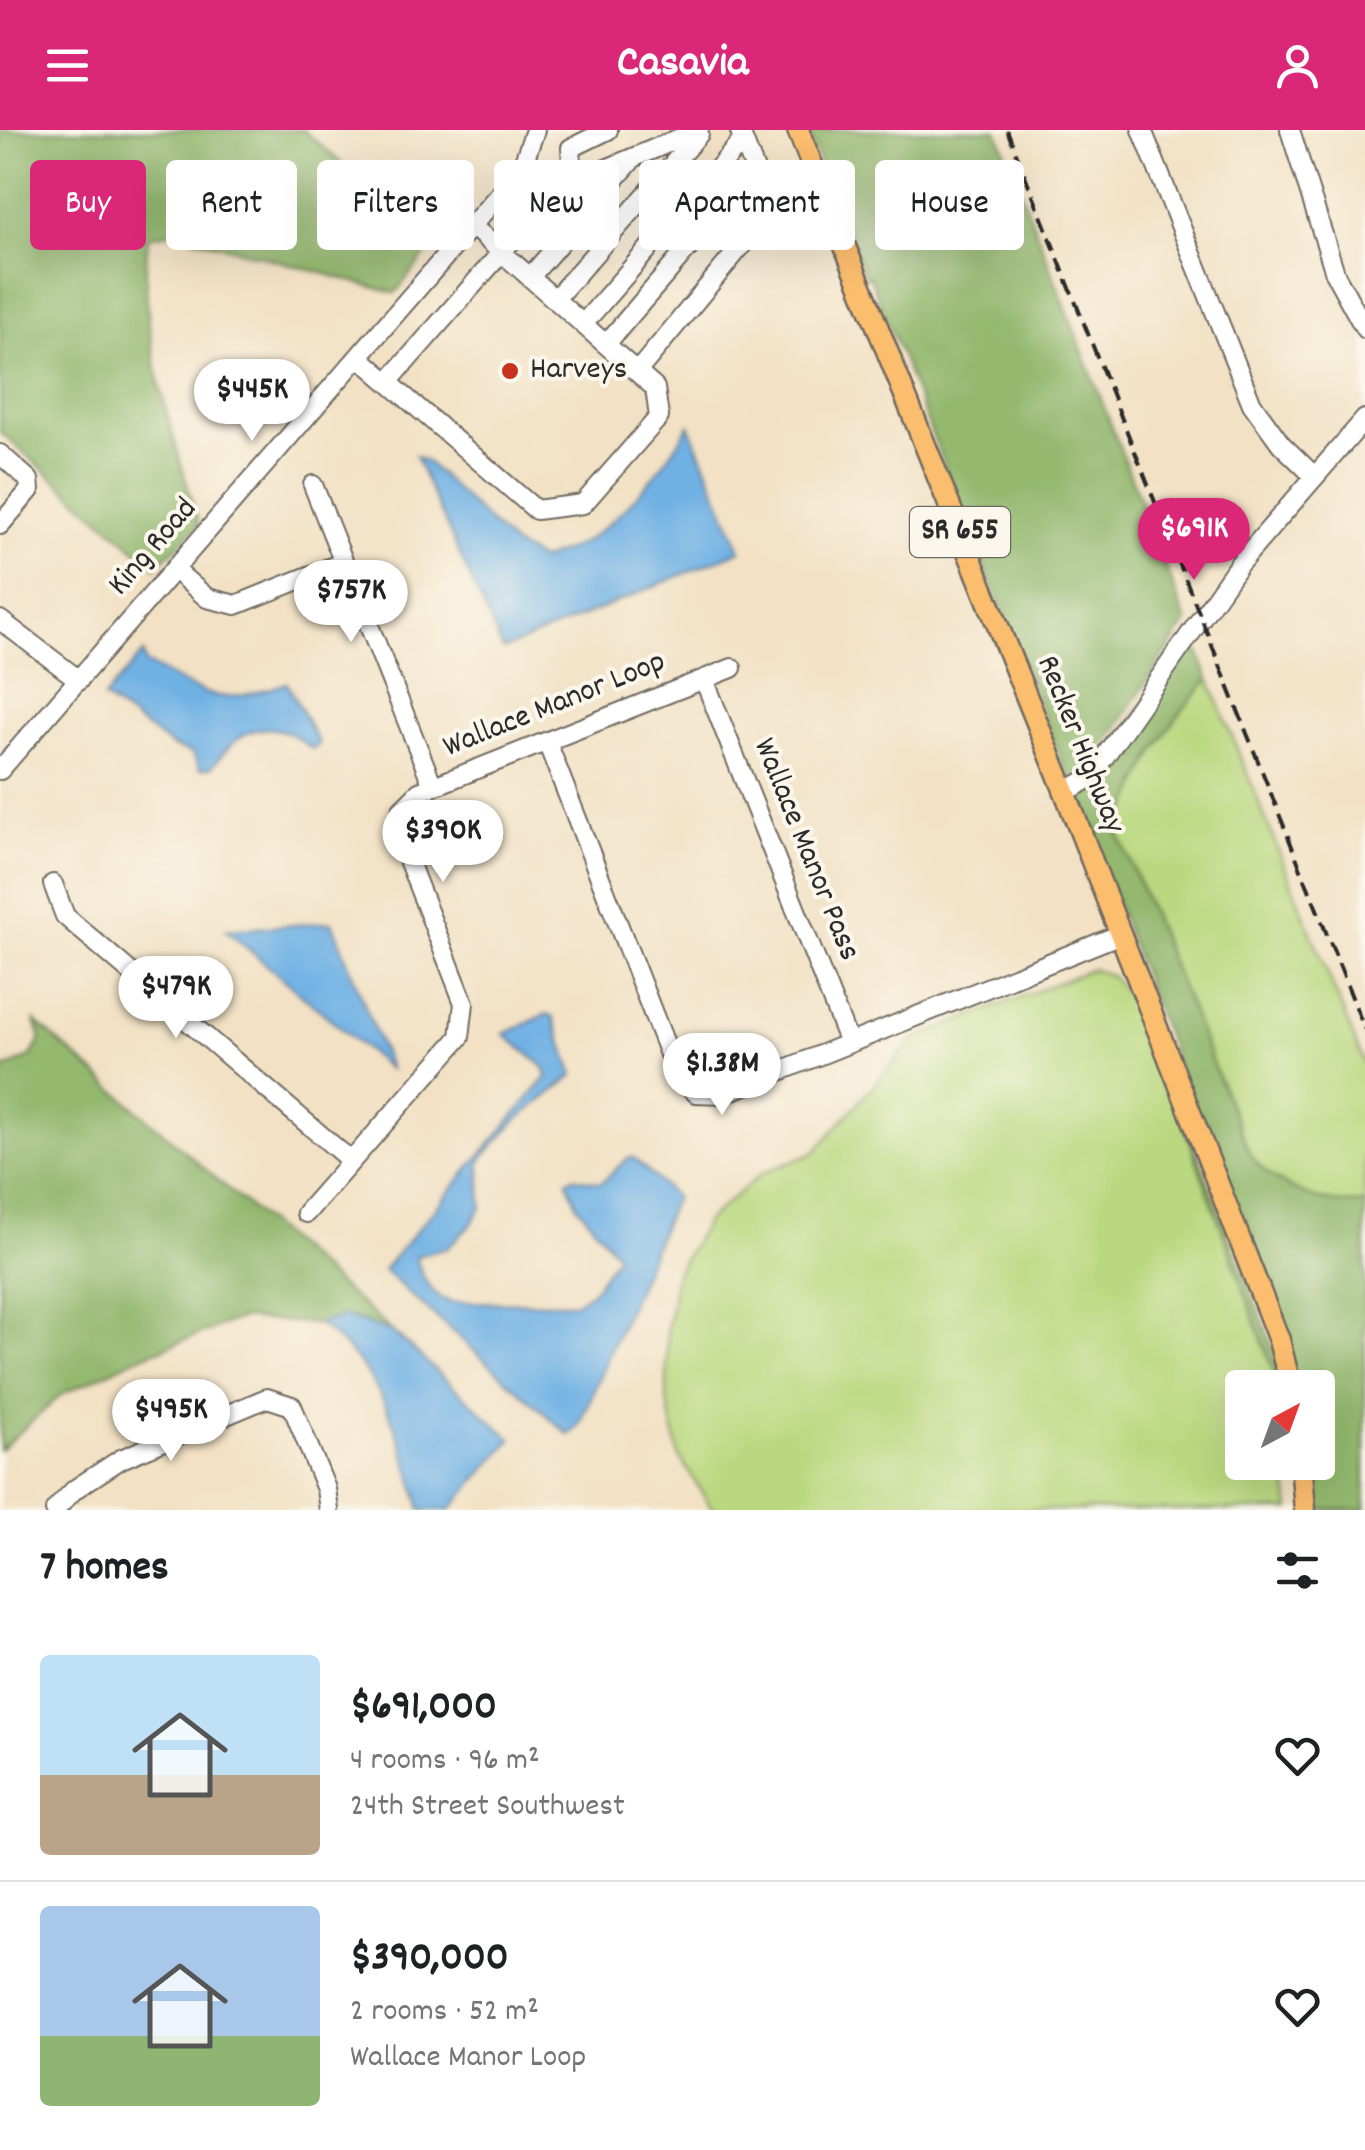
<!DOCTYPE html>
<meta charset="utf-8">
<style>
:root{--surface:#fff;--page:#f6f6f6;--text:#202124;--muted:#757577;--line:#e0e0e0;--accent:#db2777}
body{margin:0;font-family:Dekko,sans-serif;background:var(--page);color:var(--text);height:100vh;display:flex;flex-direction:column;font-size:38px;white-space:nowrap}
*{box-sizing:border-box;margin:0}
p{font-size:32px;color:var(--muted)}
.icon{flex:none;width:55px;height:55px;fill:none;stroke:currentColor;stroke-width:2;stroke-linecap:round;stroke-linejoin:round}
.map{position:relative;height:1380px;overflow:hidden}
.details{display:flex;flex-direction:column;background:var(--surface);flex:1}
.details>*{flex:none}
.top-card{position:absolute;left:30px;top:30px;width:1305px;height:90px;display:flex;gap:20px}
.needle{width:65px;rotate:41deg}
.fabs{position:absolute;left:1225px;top:1240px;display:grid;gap:20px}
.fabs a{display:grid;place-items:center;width:110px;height:110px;border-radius:10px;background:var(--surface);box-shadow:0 10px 40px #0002;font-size:50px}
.price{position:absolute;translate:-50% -85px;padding:0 22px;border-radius:35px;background:#fff;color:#222;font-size:32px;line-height:65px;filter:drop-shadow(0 2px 5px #0008)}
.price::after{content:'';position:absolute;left:50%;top:60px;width:30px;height:22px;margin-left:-15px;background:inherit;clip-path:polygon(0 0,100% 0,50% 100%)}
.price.selected{background:var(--accent);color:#fff}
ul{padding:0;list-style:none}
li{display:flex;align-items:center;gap:30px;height:250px;padding:0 40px}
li+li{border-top:2px solid var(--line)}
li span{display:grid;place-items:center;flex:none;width:280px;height:200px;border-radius:10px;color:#555}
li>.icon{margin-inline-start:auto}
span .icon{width:120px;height:120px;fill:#fffc;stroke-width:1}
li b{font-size:42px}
h2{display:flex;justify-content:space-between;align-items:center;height:120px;padding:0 40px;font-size:42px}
.pill{padding:0 35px;border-radius:10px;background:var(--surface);box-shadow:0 10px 40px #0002;font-size:35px;line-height:90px}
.pill.selected{background:var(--accent);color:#fff}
header{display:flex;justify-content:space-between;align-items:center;height:130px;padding:0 40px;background:var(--accent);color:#fff;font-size:45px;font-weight:700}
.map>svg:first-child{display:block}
.green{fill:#bad87f;stroke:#728255;stroke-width:2.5}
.forest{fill:#93b86e;stroke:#5f724c;stroke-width:2.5}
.water{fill:#70b1e4;stroke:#4e6e88;stroke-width:2.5}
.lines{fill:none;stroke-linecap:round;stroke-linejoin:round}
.minor-casing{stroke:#716b61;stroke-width:22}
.major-casing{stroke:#716b61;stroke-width:25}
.minor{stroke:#fff;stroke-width:18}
.major{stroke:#fbbd6e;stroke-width:20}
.rail{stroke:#2b2b2b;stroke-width:4;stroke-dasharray:15 8;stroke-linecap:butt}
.poi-dot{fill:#c8321e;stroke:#fbf7ec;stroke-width:4}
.labels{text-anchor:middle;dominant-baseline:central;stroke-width:8;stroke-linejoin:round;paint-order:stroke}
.shield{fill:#fbf7ec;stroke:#696865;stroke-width:2.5}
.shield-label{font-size:30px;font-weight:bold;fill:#2b2b2b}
.poi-label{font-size:32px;fill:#2b2b2b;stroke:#fbf7ec;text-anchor:start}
.street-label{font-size:32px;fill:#2b2b2b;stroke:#fbf7ec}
</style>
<header><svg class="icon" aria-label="menu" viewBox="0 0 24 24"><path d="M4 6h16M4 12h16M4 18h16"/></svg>Casavia<svg class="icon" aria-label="person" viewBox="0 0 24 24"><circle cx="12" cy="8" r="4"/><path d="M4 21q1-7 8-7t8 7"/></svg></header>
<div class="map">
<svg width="1365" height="1380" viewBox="0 0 1365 1380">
<rect width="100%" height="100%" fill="#fbf7ec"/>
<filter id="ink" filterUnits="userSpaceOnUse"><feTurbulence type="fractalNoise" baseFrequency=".01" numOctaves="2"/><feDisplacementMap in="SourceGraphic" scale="20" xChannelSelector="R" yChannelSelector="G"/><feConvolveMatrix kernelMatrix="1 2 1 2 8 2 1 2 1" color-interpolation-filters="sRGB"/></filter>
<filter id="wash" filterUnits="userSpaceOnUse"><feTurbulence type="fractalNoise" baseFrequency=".0048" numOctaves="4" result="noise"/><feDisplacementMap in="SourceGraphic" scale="40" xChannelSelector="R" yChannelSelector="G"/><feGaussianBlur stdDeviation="2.25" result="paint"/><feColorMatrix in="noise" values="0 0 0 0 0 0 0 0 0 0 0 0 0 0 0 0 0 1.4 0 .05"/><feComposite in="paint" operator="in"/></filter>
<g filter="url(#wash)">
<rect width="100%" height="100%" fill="#f2e1c4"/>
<path class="green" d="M1209,549l156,387v137c-41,5 -91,-16 -115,-48l-131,-321c22,-64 43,-105 90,-155z
M1092,839l18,6 13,14 34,60 116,321 2,17 -33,1v74l43,1 5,47h-577l-34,-54 -12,-56v-69l9,-58 31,-53 55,-47 52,-20 100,-114z"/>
<path class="forest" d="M0,0h303l132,113 -40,50 -222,-61 -25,5c-11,98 24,194 51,288l-43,42 -156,-135z
M807,0h190l190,492 -89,133 -29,26 -199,-504h-5z
M1193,508l16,41c-47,50 -68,91 -90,156l131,320c24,32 74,53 115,48v307h-52l-4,-47 9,-1v-74l-19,-1 -224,-592z
M1141,878l130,335 12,44h-8l-2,-17z
M35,891l359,312 -50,-17 -27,8 -75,-6 -100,38 -80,38 -62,56v-379l30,-14 11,-18z"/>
<path class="water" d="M689,295l52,125 -238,100 -88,-194 12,6 86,83 28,15c15,-6 31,-11 44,-19 36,-21 84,-80 104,-116z
M143,523l2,10c66,34 69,45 142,20l32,61 -6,5c-9,-5 -18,-14 -27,-17 -35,-13 -56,11 -74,35l-12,2 -8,-16 -19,-6 -69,-49z
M332,792l58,148 -164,-140z
M547,884l6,3 21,58 -57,45 -32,35 -5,8 2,43 -11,19 -24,23 -31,8c5,21 14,38 34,46l124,1 17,-10 26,-38 -40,-50 -10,-24 6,-4 28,6 27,-25h6l41,39 -96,229 -10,9 -186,-165 164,-193 -3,-10 -40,-33z
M344,1186l50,17 118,106 -62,71h-29c-19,-72 -40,-143 -104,-186z"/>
</g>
<g filter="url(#ink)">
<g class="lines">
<defs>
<path id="minor" d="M1142,0l110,274 29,40 33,32
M1290,0l46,146 29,53
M740,2l35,89 50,-22
M573,52l-2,-34 37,-18
M530,147l100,-115
M555,169l144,-165
M583,194l160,-184
M606,214l137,-160 14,-10
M359,227l177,153 47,-6 76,-87 -4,-29 -183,-162
M637,242l134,-162
M388,252l168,-192 143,-60
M0,324l29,26 1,10 -30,35
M313,355l120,301
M175,440l32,28 29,7 108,-43
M0,490l79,60
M704,549l145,364
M547,612l129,330 20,21 27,1 398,-160
M0,640l509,-587 14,-19 12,-34
M1065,662l20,-11 18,-22 136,-195 126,-145
M53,754l12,32 286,245
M306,1083l154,-176 4,-34 -66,-169 4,-25 17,-17 313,-124
M55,1380l20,-21 46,-30 146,-61 25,8 34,83 3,21"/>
<path id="major" d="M798,0l267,662 214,548 12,48
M1301,1332l4,48"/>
</defs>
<use href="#minor" class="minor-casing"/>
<use href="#major" class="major-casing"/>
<use href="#minor" class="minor"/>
<use href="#major" class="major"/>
<path class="rail" d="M1007,0l358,900"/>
</g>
</g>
<circle class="poi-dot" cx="510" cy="241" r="10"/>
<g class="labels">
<rect class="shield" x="910" y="377" width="100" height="50" rx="8"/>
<g class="shield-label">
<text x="960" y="402">SR 655</text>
</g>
<g class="poi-label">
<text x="530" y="241">Harveys</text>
</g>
<g class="street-label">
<text transform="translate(154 418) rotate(-49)">King Road</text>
<text transform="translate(555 576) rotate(-22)">Wallace Manor Loop</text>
<text transform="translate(1079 615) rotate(68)">Recker Highway</text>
<text transform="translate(805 720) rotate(68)">Wallace Manor Pass</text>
</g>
</g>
</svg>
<div class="fabs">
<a><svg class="needle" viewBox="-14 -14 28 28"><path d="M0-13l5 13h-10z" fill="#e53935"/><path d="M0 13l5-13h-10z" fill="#757577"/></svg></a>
</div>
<b class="price" style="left:252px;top:314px">$445K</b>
<b class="price selected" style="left:1194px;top:453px">$691K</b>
<b class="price" style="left:351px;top:515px">$757K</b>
<b class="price" style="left:443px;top:755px">$390K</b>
<b class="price" style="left:176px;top:911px">$479K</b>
<b class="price" style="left:722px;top:988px">$1.38M</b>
<b class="price" style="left:171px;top:1334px">$495K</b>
<div class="top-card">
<a class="pill selected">Buy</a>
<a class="pill">Rent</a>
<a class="pill">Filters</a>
<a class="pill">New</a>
<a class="pill">Apartment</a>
<a class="pill">House</a>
</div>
</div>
<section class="details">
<h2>7 homes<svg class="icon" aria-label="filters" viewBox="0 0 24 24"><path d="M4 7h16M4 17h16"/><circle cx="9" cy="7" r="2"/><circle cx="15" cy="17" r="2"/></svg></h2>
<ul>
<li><span style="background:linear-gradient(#bfe0f5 60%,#b9a48a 0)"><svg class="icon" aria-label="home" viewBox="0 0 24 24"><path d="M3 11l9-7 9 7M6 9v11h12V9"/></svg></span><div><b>$691,000</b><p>4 rooms · 96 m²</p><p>24th Street Southwest</p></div><svg class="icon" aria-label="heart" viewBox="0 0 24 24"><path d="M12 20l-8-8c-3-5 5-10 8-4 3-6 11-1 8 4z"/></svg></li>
<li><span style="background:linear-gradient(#a9c7e8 65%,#8fb573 0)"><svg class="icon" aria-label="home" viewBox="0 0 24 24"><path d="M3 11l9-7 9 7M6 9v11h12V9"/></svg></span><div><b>$390,000</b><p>2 rooms · 52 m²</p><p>Wallace Manor Loop</p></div><svg class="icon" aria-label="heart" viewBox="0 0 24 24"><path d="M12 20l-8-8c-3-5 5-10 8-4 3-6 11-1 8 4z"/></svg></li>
</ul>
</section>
